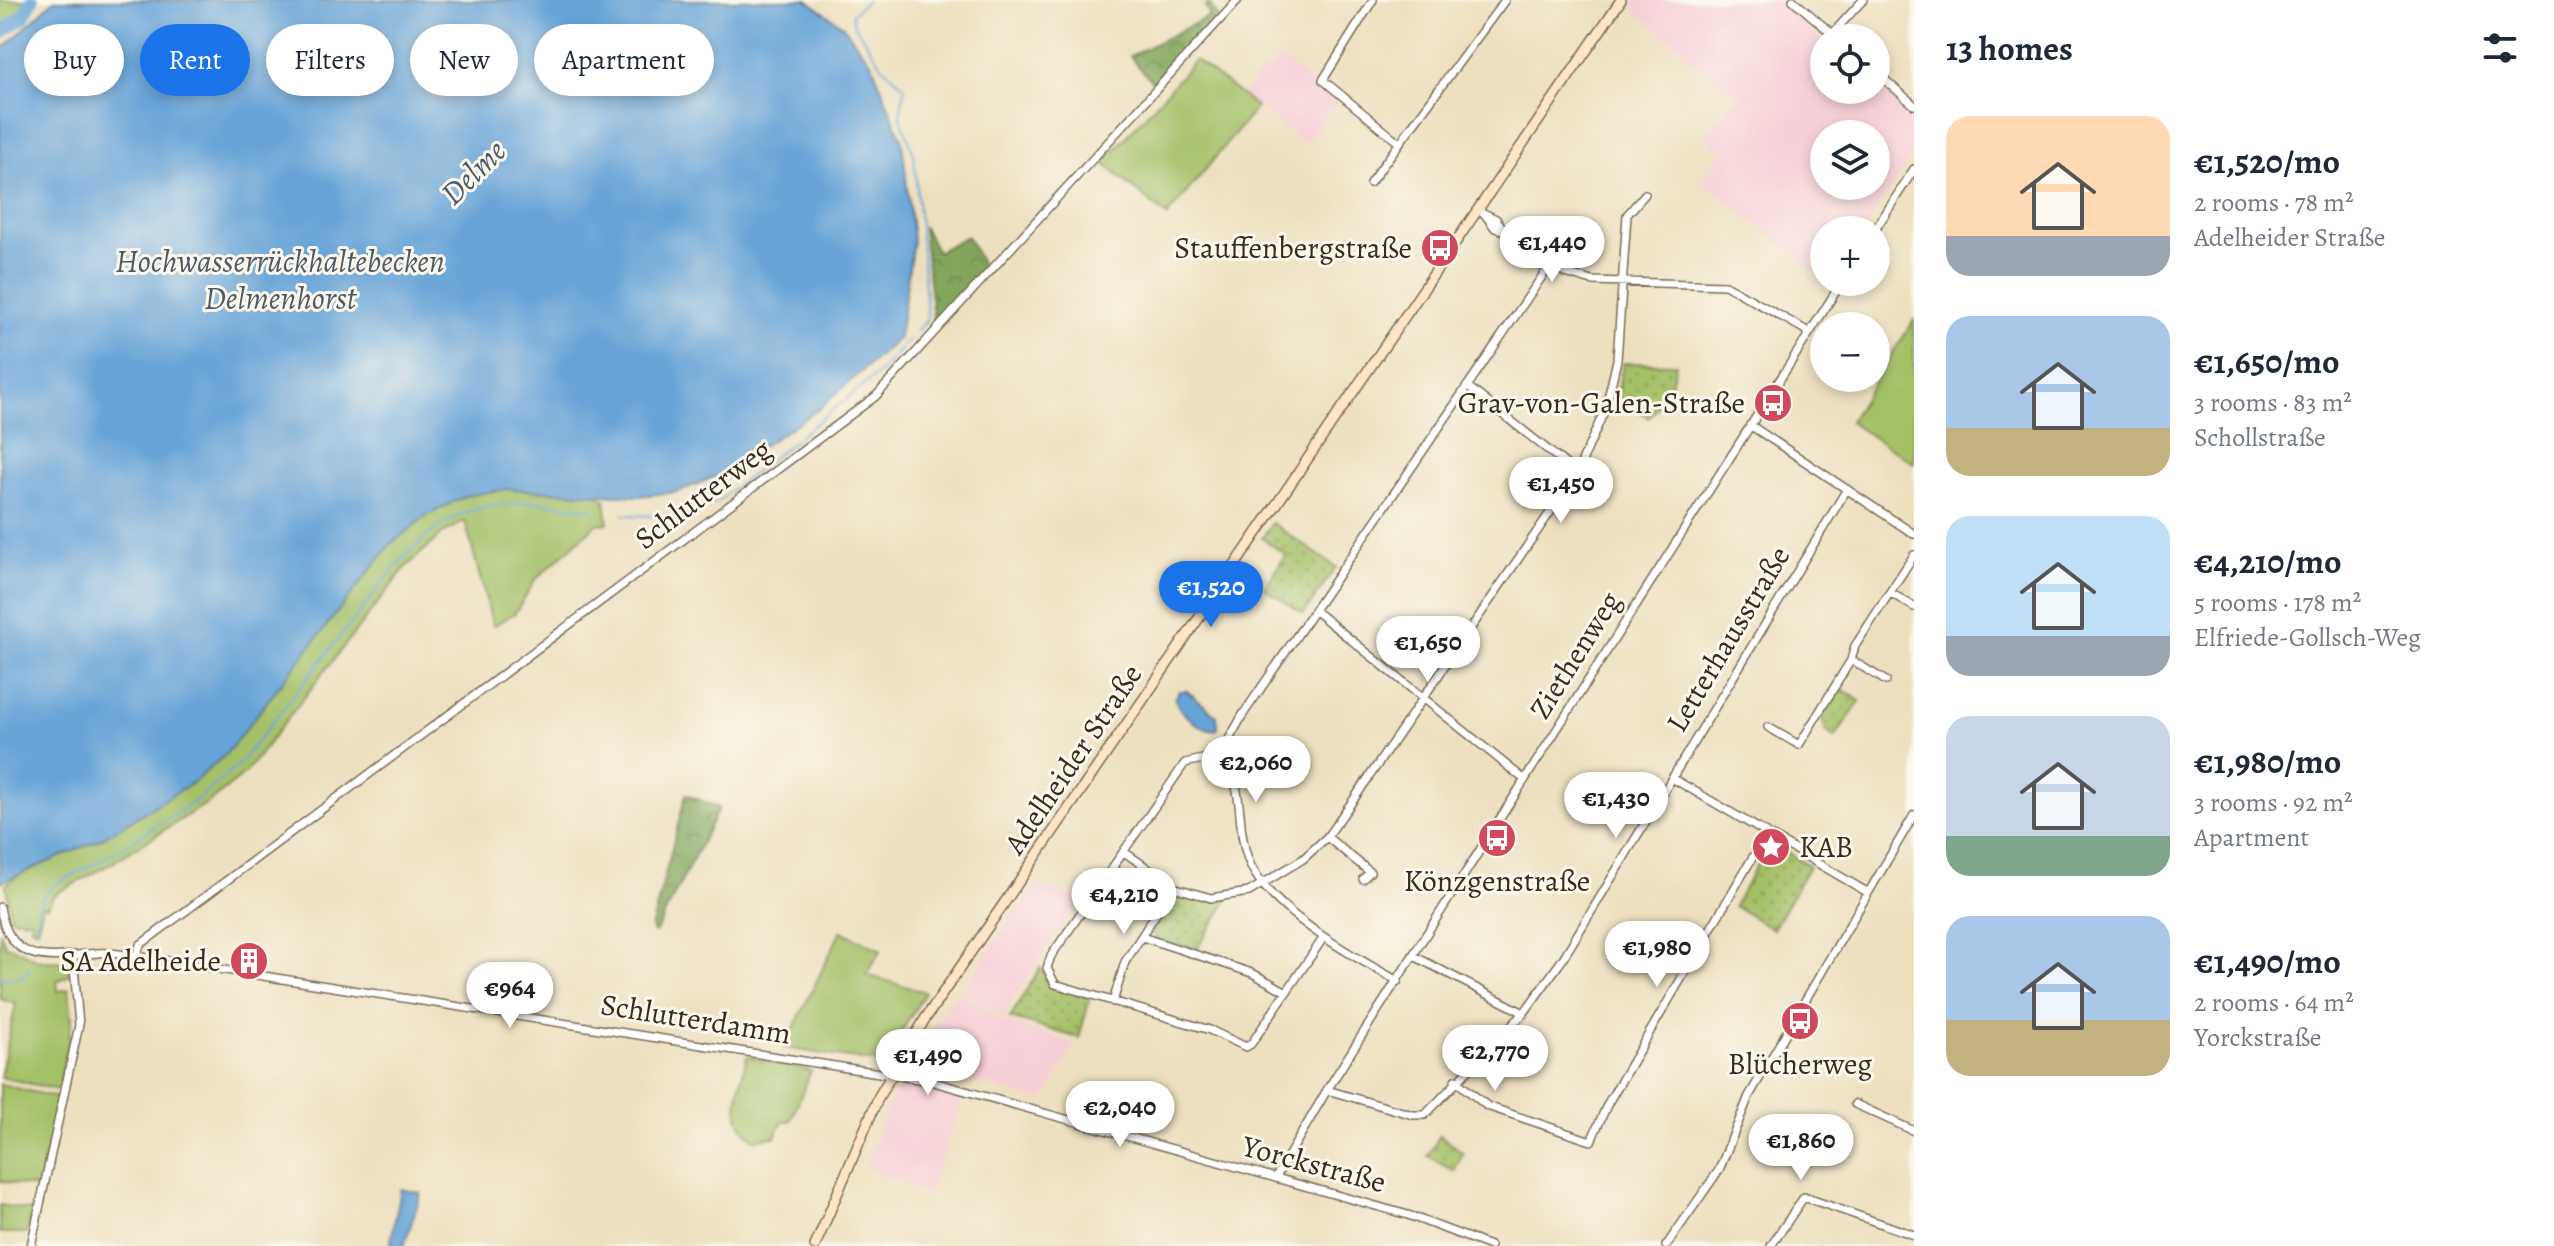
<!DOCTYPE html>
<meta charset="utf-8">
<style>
:root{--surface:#fff;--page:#f2f2f3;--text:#1f2937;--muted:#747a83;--accent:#1a73e8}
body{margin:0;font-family:Alegreya,serif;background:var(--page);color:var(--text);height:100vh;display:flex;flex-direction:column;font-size:30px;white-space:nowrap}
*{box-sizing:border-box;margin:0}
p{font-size:26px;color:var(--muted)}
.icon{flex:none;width:44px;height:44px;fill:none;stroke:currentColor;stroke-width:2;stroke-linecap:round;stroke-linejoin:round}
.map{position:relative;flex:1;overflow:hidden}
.details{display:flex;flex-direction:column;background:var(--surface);width:640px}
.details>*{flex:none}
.top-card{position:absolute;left:24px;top:24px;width:760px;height:72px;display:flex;gap:16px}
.tools{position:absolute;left:1810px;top:24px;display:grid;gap:16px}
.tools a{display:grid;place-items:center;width:80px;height:80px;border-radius:50%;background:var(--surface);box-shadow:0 4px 12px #0003;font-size:40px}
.price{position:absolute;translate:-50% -68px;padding:0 18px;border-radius:28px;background:#fff;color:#222;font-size:26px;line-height:52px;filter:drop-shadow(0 2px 4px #0008)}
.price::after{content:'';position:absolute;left:50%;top:48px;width:24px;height:18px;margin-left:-12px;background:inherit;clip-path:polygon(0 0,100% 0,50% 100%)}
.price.current{background:var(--accent);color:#fff}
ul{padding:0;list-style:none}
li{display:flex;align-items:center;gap:24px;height:200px;padding:0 32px}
li span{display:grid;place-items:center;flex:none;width:224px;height:160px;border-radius:24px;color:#555}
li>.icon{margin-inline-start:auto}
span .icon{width:96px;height:96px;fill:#fffc;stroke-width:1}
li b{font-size:34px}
h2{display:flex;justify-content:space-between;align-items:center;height:96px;padding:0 32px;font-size:34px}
.tag{padding:0 28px;border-radius:36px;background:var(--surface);box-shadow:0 4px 12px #0003;font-size:28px;line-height:72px}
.tag.current{background:var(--accent);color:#fff}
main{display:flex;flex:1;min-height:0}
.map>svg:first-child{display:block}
.built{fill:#f6cfd7;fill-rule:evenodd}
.green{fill:#a4c066;stroke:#707542;stroke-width:2}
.forest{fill:url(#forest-crowns);stroke:#5f683c;stroke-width:2}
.park{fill:url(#park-dots);stroke:#707542;stroke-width:2}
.water{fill:#68a4d8;stroke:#52677b;stroke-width:2}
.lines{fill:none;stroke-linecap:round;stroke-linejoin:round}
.stream{stroke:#68a4d8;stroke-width:2}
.river{stroke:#68a4d8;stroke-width:14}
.street-casing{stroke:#796a56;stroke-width:10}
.secondary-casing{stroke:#796a56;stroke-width:12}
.street{stroke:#fff;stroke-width:7}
.secondary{stroke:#fde5c5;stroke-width:9}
.labels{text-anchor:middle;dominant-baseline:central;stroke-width:6;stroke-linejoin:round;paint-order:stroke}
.poi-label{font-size:30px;fill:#3b2a1e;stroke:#fbf7ec;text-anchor:end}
.street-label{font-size:30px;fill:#3b2a1e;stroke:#fbf7ec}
.water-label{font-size:32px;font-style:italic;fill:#4d5b68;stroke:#fbf7ec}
</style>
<main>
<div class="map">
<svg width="1914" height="1246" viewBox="0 0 1914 1246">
<defs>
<pattern id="forest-crowns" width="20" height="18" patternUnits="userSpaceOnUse" patternTransform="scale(2)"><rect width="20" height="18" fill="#83a65b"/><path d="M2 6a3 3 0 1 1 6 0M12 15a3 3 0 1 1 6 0" fill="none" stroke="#6c874b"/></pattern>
<pattern id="park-dots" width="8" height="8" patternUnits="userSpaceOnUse" patternTransform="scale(2)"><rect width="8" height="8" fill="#a4c066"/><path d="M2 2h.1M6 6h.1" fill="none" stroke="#879c53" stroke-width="1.8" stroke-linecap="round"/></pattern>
</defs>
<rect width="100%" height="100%" fill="#fbf7ec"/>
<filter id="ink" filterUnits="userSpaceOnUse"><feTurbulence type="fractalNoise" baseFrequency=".0125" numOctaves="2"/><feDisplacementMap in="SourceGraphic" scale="16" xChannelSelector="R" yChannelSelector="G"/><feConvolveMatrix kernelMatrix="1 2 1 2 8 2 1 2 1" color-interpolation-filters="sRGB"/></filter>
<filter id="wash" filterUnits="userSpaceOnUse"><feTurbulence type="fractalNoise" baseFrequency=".006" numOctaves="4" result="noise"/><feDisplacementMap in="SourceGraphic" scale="32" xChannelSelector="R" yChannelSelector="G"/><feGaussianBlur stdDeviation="1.8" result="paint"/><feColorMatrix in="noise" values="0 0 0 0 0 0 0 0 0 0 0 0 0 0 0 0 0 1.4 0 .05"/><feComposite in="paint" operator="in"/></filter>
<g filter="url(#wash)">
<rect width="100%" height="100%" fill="#ede0bf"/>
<path class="built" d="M1635,0h140l49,41v49h52v-6l38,32v38l-49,76h-41v49l-122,-98 21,-28 -19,-17 33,-39 -53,-41 3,-4 -57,-45zM1824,134h52v52h-52z
M1280,57l57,45 -33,42 -62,-49 21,-26 9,-2z
M1034,885l47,14 -72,106 -4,14 -43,-28z
M957,991l45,29 73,23 -31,58 -135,-36z
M905,1087l58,14 -35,93 -63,-27 28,-72z"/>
<path class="green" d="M0,0h30l-9,17 -21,11z
M1195,60l62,47 -90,109 -64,-53z
M1914,320v143l-65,-41z
M597,483v11l8,5 3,24 -11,1 -61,55 -21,34 -22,13 -28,-105 -23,13 -36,33 -161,206 -30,25 -106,67 -55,30 -6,11h-5l-6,24 -6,-3v-7l-20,-2 -5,-33 11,-9 -17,-30v-63l281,-290z
M0,931l6,16 4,-1 30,15 29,1v13l-12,6 1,10 11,-2 3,32 -13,69 -59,-13 16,-73 -16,-5z
M841,931l40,19 -15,25 59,17 -39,66 -11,4 -91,-14z
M747,1056l64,15 -20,49 -9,3 -7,14 -21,2c-29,-21 -13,-53 -7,-83z
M0,1084l58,14 -20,90 -38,-7z
M0,1205l32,6 -5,22h-27z"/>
<path class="forest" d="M1210,4l8,14 -65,65 -23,-27 80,-40 -5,-9z
M923,226l14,26 30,-16 17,33 -50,57z
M686,794l33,14 -64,125 -4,-4z"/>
<path class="park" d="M1623,363l53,1 -7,28 -20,26 -32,-22z
M1272,523l64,44 -32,47 -40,-26 22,-33 -24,-17z
M1841,688l19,13 -25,37 -9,-7 -5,-14z
M1768,845h8l33,21 -36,63 -39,-23z
M1179,893l30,9 20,-4 -32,51 -37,-8 -8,-7c1,-11 17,-35 27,-41z
M1040,968l13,18 37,12 -11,40 -69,-20z
M1440,1135l23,18 -9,18 -26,-15z"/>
<path class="water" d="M54,0h753l36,26 29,38 30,76 11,101 -14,97 -80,71 -102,67 -40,16 -38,4 -132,-7 -42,7 -39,20 -35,28 -165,210 -31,27 -96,59 -99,43v-831z
M1179,691h8l30,25 1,13c-15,4 -39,-16 -43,-30z
M401,1189l20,4 -17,53h-14z"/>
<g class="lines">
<path class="stream" d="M867,0l-15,14 1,9 30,44 22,20 -5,28 14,40 13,157 -1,9 -9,9
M624,515l43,1 49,-13 163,-130 30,-34
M36,926l5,-27 13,-14 46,-24 99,-62 41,-36 157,-198 31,-30 30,-20 28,-9 50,-4 58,7
M0,977c13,2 23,4 29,-9"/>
<path class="river" d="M0,33l23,-16 9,-17"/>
</g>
</g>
<g filter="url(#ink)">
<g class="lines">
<defs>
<path id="street" d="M1373,0l-50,80 75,62
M1793,0l44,38
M1832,34l31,-34
M1876,72l38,33
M1370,183l135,-183
M1477,210l19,9 9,12 60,42 27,8 133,4 84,47
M1486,216l9,12 10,3
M1875,230l39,-61
M1467,386l110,87
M1750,425l164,109
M1891,593l23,14
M1314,610l211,170
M1851,660l35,21
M1768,727l31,18 52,-85 4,-14 59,-91
M1220,755l24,-42 306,-448
M1672,778l195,114
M1327,837l43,35 -7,7
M1124,852l19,13 -11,17 -20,-14 73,-105 35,-8c28,35 14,66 28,104 17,49 106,98 150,122
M1143,865l30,22 38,11 38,-6 54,-33 24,-22 27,-38 223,-326 29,-66 11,-47 10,-145 18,-21
M1112,868l-61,88 -4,12 8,16 155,46 36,17 5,-3 73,-107
M0,907c10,61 51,50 98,46 12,-1 25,2 38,3l794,125 478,134 82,31
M1142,937l110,36 33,18
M136,956l4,-11 736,-549 362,-396
M1414,956l110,57
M1113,1002l12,-40 48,-75
M1455,1080l32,26 104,35 17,-38 159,-270
M1327,1090l86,25h12l99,-102 38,-53 285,-471
M1855,1104l59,27
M1276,1177l51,-87 515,-808
M31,1246l48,-221 -6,-69
M1666,1246l53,-76 30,-74 165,-281
M1771,1246l33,-49 110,38"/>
<path id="secondary" d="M815,1246l64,-150 46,-77 696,-1019"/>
</defs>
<use href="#street" class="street-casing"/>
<use href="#secondary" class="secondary-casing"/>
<use href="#street" class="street"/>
<use href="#secondary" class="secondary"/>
</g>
</g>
<defs>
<symbol id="bus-disc" viewBox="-11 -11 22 22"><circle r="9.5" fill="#d1495b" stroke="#fbf7ec"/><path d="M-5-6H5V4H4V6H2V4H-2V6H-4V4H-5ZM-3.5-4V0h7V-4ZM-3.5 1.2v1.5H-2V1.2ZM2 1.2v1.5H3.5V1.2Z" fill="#fff"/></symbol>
<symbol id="sight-disc" viewBox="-11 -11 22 22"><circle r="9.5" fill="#d1495b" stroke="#fbf7ec"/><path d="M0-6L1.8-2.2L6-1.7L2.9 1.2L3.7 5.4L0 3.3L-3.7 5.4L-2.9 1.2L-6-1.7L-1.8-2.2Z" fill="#fff"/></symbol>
<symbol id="building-disc" viewBox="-11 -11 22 22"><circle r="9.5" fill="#d1495b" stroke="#fbf7ec"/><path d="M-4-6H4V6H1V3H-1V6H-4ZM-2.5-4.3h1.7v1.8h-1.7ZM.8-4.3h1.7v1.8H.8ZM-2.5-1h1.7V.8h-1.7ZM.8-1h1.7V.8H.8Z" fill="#fff"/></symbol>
</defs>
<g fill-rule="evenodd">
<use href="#bus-disc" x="1418" y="226" width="44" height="44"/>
<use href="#bus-disc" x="1751" y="381" width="44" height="44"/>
<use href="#bus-disc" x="1475" y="816" width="44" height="44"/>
<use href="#sight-disc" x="1749" y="825" width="44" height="44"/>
<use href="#building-disc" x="227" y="939" width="44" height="44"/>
<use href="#bus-disc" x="1778" y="999" width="44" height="44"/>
</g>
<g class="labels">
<g class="poi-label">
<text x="1412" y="248">Stauffenbergstraße</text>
<text x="1745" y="403">Grav-von-Galen-Straße</text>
<text x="1799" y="847" text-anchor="start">KAB</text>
<text x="1497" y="881" text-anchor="middle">Könzgenstraße</text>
<text x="221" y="961">SA Adelheide</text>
<text x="1800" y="1064" text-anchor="middle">Blücherweg</text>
</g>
<g class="street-label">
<text transform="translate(703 494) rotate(-37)">Schlutterweg</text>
<text transform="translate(1728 639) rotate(-59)">Letterhausstraße</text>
<text transform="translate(1575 655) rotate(-58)">Ziethenweg</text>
<text transform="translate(1073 759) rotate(-56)">Adelheider Straße</text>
<text transform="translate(696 1019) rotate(9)">Schlutterdamm</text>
<text transform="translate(1314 1164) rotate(15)">Yorckstraße</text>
</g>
<g class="water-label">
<text transform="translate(473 172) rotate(-45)">Delme</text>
<text x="280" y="261">Hochwasserrückhaltebecken<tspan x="280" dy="37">Delmenhorst</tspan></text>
</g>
</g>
</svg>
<div class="tools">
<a><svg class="icon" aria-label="locate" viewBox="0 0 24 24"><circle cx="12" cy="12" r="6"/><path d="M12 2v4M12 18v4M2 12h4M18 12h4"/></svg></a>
<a><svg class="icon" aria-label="layers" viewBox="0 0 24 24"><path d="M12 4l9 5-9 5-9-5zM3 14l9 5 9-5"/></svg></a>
<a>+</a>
<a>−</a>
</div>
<b class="price" style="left:1552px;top:284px">€1,440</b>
<b class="price" style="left:1561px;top:525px">€1,450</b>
<b class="price current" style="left:1211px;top:629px">€1,520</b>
<b class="price" style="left:1428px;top:684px">€1,650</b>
<b class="price" style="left:1256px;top:804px">€2,060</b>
<b class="price" style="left:1616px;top:840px">€1,430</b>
<b class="price" style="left:1124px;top:936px">€4,210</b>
<b class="price" style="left:1657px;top:989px">€1,980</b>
<b class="price" style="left:510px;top:1030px">€964</b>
<b class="price" style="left:1495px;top:1093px">€2,770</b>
<b class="price" style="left:928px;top:1097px">€1,490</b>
<b class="price" style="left:1120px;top:1149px">€2,040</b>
<b class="price" style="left:1801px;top:1182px">€1,860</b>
<div class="top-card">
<a class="tag">Buy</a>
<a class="tag current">Rent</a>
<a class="tag">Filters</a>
<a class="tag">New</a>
<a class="tag">Apartment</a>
</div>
</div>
<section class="details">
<h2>13 homes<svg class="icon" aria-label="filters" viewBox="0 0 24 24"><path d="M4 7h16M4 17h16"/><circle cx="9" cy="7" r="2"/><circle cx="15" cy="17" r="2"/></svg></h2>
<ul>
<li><span style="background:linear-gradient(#ffd9b3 75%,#9aa5b1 0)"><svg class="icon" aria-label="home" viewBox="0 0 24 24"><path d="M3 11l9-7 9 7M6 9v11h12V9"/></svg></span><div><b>€1,520/mo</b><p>2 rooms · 78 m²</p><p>Adelheider Straße</p></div></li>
<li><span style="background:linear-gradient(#a9c7e8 70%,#c2b280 0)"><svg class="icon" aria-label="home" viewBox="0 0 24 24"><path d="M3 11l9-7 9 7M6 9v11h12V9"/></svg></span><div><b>€1,650/mo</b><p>3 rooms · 83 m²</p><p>Schollstraße</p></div></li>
<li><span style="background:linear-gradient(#bfe0f5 75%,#9aa5b1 0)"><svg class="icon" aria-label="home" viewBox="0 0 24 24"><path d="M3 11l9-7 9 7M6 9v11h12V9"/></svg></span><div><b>€4,210/mo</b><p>5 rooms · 178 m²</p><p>Elfriede-Gollsch-Weg</p></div></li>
<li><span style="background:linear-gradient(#c9d6e8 75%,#7fa58c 0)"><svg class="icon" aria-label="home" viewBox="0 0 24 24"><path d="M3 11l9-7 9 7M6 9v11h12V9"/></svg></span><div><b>€1,980/mo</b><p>3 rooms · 92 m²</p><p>Apartment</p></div></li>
<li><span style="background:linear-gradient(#a9c7e8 65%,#c2b280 0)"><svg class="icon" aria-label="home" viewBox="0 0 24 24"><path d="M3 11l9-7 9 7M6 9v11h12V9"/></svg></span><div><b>€1,490/mo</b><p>2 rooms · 64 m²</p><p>Yorckstraße</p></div></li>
</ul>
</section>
</main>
